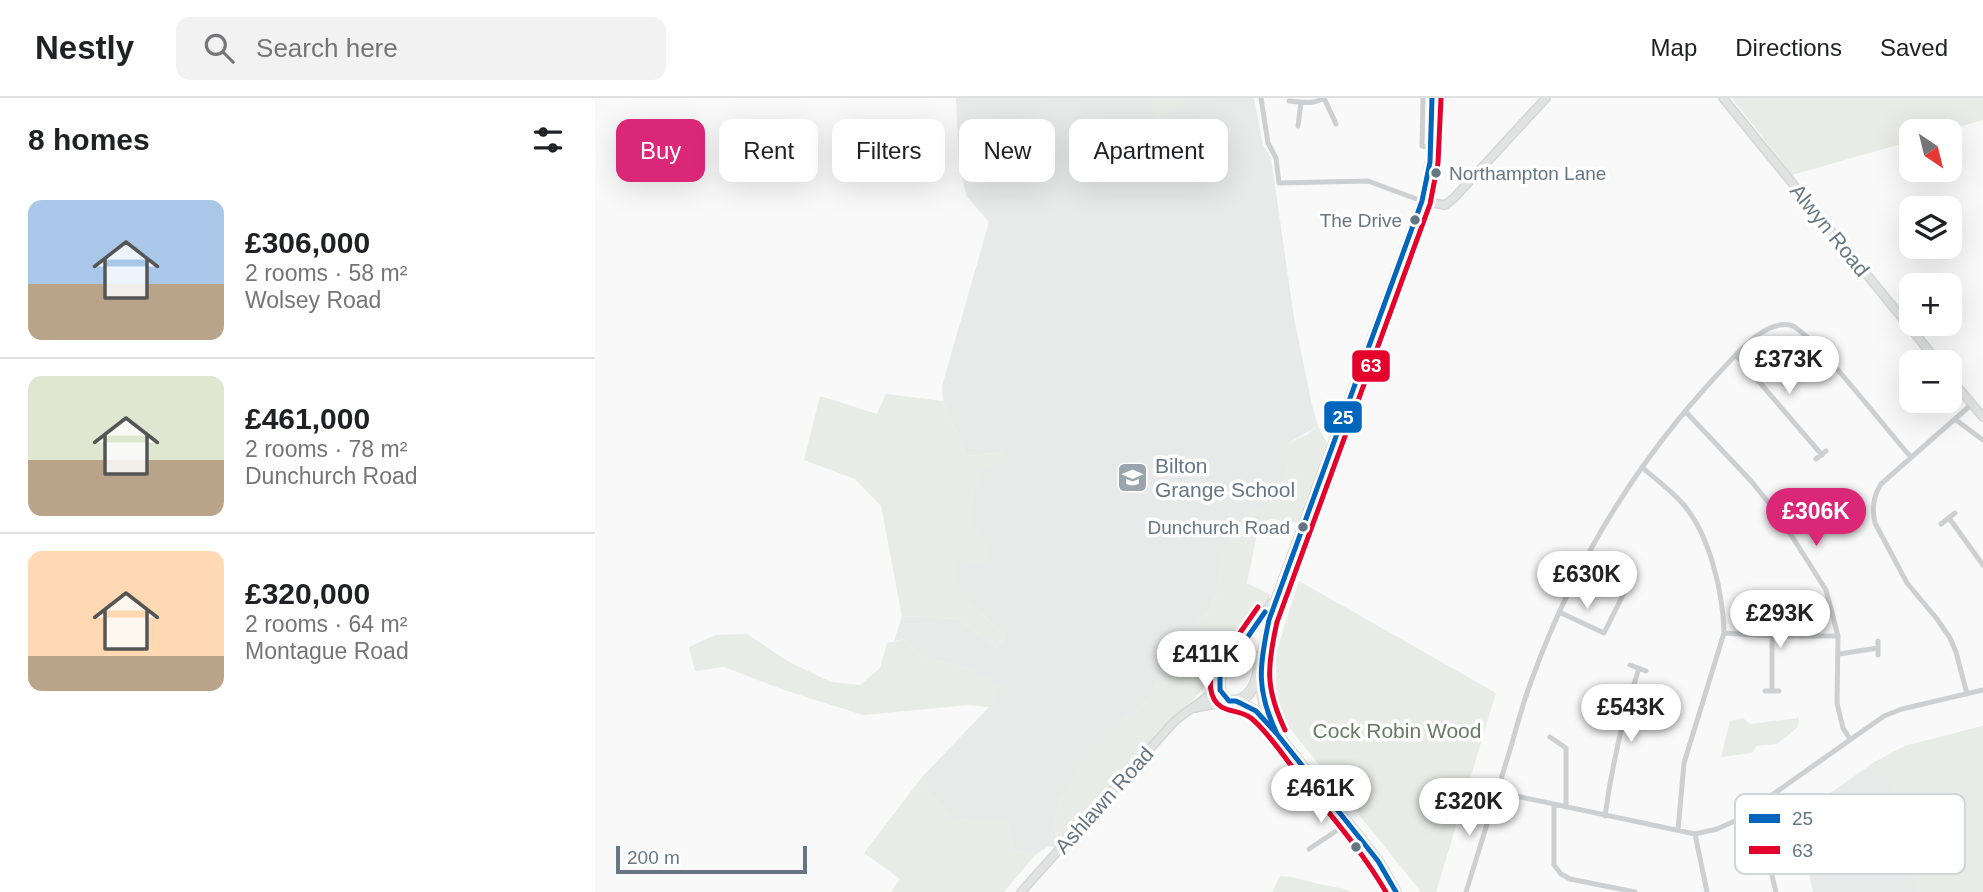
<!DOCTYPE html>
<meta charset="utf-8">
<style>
:root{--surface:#fff;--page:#f2f2f2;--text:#202124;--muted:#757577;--line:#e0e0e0;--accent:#db2777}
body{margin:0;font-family:Arial,sans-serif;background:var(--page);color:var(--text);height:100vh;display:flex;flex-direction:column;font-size:26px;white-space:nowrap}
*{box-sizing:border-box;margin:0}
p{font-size:23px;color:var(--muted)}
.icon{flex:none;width:38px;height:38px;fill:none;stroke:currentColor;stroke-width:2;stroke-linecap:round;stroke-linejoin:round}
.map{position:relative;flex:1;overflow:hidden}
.panel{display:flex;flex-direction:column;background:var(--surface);width:595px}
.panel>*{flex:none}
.hud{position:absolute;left:21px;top:21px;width:665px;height:63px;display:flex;gap:14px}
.needle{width:46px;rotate:145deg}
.controls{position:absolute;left:1304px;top:21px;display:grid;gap:14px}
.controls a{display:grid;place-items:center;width:63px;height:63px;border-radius:14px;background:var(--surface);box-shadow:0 7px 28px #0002;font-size:35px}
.scale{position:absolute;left:21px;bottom:18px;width:191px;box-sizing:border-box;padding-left:7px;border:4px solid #657683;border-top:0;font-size:19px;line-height:24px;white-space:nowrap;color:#657683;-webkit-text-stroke:5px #fff;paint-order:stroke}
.price{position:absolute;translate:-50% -60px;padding:0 16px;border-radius:24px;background:#fff;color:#222;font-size:23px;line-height:46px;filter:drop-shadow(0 2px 4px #0008)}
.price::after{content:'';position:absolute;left:50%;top:42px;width:21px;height:16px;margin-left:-10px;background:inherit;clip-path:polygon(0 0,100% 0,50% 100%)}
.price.current{background:var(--accent);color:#fff}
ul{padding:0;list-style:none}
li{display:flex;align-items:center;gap:21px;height:175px;padding:0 28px}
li+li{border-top:2px solid var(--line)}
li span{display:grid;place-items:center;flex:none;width:196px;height:140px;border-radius:14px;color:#555}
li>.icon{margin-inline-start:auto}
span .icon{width:84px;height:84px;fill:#fffc;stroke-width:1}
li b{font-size:30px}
h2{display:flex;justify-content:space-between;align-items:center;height:84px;padding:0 28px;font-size:30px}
.tag{padding:0 24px;border-radius:14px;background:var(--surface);box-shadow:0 7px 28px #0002;font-size:24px;line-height:63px}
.tag.current{background:var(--accent);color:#fff}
header{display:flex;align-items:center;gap:42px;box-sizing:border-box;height:98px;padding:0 35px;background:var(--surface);border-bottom:2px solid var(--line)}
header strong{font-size:33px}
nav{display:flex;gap:38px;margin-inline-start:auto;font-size:24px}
.search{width:490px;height:63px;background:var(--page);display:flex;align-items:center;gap:18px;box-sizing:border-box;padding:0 24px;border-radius:14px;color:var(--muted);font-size:26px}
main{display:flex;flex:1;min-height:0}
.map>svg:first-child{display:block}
.built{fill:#e8e9e9}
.green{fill:#e8ebe6}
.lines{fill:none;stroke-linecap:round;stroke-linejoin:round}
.secondary-casing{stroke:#d5d6d7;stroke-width:10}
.primary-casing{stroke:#d5d6d7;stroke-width:10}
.highway-casing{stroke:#d5d6d6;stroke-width:12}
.street{stroke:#cecfd0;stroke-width:5}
.secondary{stroke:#e1e2e2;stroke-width:7}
.primary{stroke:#e1e2e2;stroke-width:8}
.highway{stroke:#e1e2e2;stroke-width:10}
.bus-1-casing{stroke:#fff;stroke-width:10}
.bus-2-casing{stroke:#fff;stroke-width:10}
.bus-1{stroke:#0065bd;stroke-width:5}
.bus-2{stroke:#e4002b;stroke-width:5}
.bus-dot{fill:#657683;stroke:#fff;stroke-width:2.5}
.labels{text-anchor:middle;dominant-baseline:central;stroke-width:7;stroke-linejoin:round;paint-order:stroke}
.bus-label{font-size:19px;fill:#657683;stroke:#fff;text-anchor:end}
.street-label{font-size:21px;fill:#657683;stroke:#fff}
.poi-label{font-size:21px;fill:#657683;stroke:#fff;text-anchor:start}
.park-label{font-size:21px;fill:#687a64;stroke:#fff}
.key{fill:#fff;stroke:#d1d6da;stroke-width:2}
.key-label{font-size:19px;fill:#657683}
.line-badge{stroke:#fff;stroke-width:2.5}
.badge-label{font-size:19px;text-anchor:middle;font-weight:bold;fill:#fff}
</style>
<header>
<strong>Nestly</strong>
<div class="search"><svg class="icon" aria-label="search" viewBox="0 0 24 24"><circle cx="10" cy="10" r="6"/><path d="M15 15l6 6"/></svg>Search here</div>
<nav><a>Map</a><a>Directions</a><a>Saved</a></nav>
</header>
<main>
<section class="panel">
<h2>8 homes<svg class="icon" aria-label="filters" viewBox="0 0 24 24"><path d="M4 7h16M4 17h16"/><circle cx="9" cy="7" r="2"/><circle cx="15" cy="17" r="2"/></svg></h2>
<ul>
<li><span style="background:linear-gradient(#a9c7e8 60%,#b9a48a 0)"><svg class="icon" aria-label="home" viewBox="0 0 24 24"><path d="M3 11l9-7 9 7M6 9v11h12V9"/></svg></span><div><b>£306,000</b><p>2 rooms · 58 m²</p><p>Wolsey Road</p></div></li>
<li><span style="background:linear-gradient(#dfe7d0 60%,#b9a48a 0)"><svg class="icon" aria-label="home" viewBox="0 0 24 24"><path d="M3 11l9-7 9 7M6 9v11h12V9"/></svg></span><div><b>£461,000</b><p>2 rooms · 78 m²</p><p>Dunchurch Road</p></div></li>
<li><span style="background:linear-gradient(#ffd9b3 75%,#b9a48a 0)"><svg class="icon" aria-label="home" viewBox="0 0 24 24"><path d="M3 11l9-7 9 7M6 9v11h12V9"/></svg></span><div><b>£320,000</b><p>2 rooms · 64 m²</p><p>Montague Road</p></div></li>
</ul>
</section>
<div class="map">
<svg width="1388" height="794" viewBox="0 0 1388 794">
<rect width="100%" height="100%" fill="#f9f9f9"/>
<path class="built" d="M361,0h298l9,47 8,13 23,160 18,87 6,21 -31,18v23l-5,19 -10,15 -50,54 -5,39 -10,19 -25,21 -21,8 -5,13 4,19 -6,18 -10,12 -21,15 -62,77 -12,50 -14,9 -22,-4 -5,-29 -54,-3 -24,-25 -8,-17 67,-70 12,-22 -37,-18 -42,-11 -17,-17 -11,2 8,-25 56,3 38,29 10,-12 -32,-29 -22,-30 8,-20 29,-13 -20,-20 4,-31 10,-26 20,-15 -37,4 -23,-55 -1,-15 47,-164 -22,-25 -8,-30z
M1388,628v166h-170l-17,-75 77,-54 32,-17z"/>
<path class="green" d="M549,0h51l-37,23z
M1137,0h251v22l-39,11h-33v10l-119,34z
M291,296l57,7 23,55 38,-4 -5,13 -16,3 -10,25 -4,31 21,20 1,15 -13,8 -18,-10 -7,20 21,30 32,29 -10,12 -38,-29 -56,-3 -21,-110 -26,-27 -51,-19 16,-64 57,18z
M723,328l10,19 -29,78 -28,-4 -12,6 -12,58 24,12 -69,95 -80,82 -37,44 -30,32 -6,-2 12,-50 26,-41 36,-36 21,-15 10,-12 6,-18 -4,-19 5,-13 21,-8 25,-21 10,-19 5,-39 7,-22 15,-17 28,-15 10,-15 5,-19v-23l19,-9z
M704,483l197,112 -60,199h-15l-145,-181v-58z
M152,536l42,28 42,20 29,3 20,-17 7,-25 18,-4 17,17 42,11 38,18 -13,22 -21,-2 -105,10 -79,-25 -60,-23 -29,4 -6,-24 26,-12z
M1148,620l7,6 49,-6 -1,9 -21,17 -21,2 -4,7 -31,4 9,-36z
M1388,628v166h-65l-30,-111 -15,-18 32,-17z
M327,679l8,17 24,25 54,2 5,30 22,4 -31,37h-113l9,-13 -36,-26z
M685,778c14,0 25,5 39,8 11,3 21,3 33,8h-80z"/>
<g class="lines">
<defs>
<path id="secondary" d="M1128,0l215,264
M827,103l23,4 9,-7 92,-100
M1354,279l34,40
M600,610l34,-7
M426,794l152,-169c14,-14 34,-22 45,-38"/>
<path id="primary" d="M639,558l37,-53
M665,563l9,-41 8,-25 145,-394c10,-37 10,-65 10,-103"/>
<path id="highway" d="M649,554l5,1 11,8c-2,19 -8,41 -31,40 -20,-15 -4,-42 15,-49z
M664,578l5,27 7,19
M641,603l20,10 21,23 101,127 18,31"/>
</defs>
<use href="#secondary" class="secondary-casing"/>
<use href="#primary" class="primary-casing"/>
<use href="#highway" class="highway-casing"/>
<path class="street" d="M666,0l7,45 8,15 3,25 89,-2 54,20
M729,0l12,26
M828,0l-1,48 10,2
M694,3c13,1 24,4 35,-3
M703,28l3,-24
M1141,257l86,100
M1090,313l67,71 27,34 47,74 12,46 -1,67 6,25 7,11
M1361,322l27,20
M1221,361l10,-8
M1047,369c13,12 29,23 41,37 27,31 40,89 41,129l-40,130 -6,67
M1354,420l34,47
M1346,426l14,-11
M964,514l45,21 28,-56
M1129,535l48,3h66
M1177,538v54
M1244,556l39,-6
M1283,557v-14
M1035,567l16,6
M1170,593h14
M1372,596l-11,-42 -6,-14 -13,-19 -30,-36 -32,-60c-3,-15 -2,-26 6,-39l91,-80
M955,639l16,11v59
M902,694l198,42 22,-5 18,-8 149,-105 18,-7 81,-19
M959,707v60l7,9 9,5 65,13
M1160,708l21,86
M1010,718c7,-51 18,-99 34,-148
M1100,736l12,58
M714,751l39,-26
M871,794c15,-47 29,-95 44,-142 7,-24 13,-48 22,-71 41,-113 104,-217 186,-305 17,-18 45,-54 72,-49 20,4 101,111 121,132"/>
<use href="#secondary" class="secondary"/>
<use href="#primary" class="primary"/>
<use href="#highway" class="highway"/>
<defs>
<path id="bus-1" d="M670,514l-45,65v13l9,11h7l20,10 21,23 101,127 18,31
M682,636c-21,-44 -18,-67 -8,-114l153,-419 8,-39 2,-64"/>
<path id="bus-2" d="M663,509l-46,66c-4,13 -1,31 14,36 8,3 17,3 25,9 16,13 32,37 45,54 31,39 65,77 90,120
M690,632c-20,-42 -18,-63 -8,-108l153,-418 8,-41 3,-65"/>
</defs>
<use href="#bus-1" class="bus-1-casing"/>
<use href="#bus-2" class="bus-2-casing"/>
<use href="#bus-1" class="bus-1"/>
<use href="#bus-2" class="bus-2"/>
</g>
<defs>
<symbol id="school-square" viewBox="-11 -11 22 22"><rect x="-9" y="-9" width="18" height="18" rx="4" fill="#99a4ac" stroke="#fff"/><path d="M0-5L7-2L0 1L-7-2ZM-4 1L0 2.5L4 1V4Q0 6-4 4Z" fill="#fff"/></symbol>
</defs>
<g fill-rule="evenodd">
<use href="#school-square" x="520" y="362" width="35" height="35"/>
</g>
<g class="bus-dot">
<circle cx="841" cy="75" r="6"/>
<circle cx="820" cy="122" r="6"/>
<circle cx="708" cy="429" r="6"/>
<circle cx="761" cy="749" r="6"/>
</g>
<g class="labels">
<g class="bus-label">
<text x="854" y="75" text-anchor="start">Northampton Lane</text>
<text x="807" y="122">The Drive</text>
<text x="695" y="429">Dunchurch Road</text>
</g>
<g class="street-label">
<text transform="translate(1235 132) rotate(51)">Alwyn Road</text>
<text transform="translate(509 702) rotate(-48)">Ashlawn Road</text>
</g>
<g class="poi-label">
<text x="560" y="367">Bilton<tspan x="560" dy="24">Grange School</tspan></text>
</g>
<g class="park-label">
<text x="802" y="632">Cock Robin Wood</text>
</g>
</g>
<rect x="1140" y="696" width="230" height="80" rx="10" class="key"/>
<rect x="1154" y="716" width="31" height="9" fill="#0065bd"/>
<rect x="1154" y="748" width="31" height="8" fill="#e4002b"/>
<g class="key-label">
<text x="1197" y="727">25</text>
<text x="1197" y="759">63</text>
</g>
<g class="line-badge">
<rect x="756" y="251" width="40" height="34" rx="7" fill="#e4002b"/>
<rect x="728" y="302" width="40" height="34" rx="7" fill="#0065bd"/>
</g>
<g class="badge-label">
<text x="776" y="274">63</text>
<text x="748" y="326">25</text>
</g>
</svg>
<div class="controls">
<a><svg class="needle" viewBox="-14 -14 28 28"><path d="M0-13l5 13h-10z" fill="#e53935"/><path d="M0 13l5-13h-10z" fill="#757577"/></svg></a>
<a><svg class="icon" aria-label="layers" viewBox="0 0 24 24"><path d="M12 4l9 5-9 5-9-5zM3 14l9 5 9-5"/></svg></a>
<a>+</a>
<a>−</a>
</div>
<div class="scale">200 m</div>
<b class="price" style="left:1194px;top:298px">£373K</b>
<b class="price current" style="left:1221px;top:450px">£306K</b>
<b class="price" style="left:992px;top:513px">£630K</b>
<b class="price" style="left:1185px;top:552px">£293K</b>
<b class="price" style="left:611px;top:593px">£411K</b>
<b class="price" style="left:1036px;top:646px">£543K</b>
<b class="price" style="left:726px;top:727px">£461K</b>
<b class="price" style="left:874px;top:740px">£320K</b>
<div class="hud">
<a class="tag current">Buy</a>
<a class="tag">Rent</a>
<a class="tag">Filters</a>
<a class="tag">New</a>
<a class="tag">Apartment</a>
</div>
</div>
</main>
